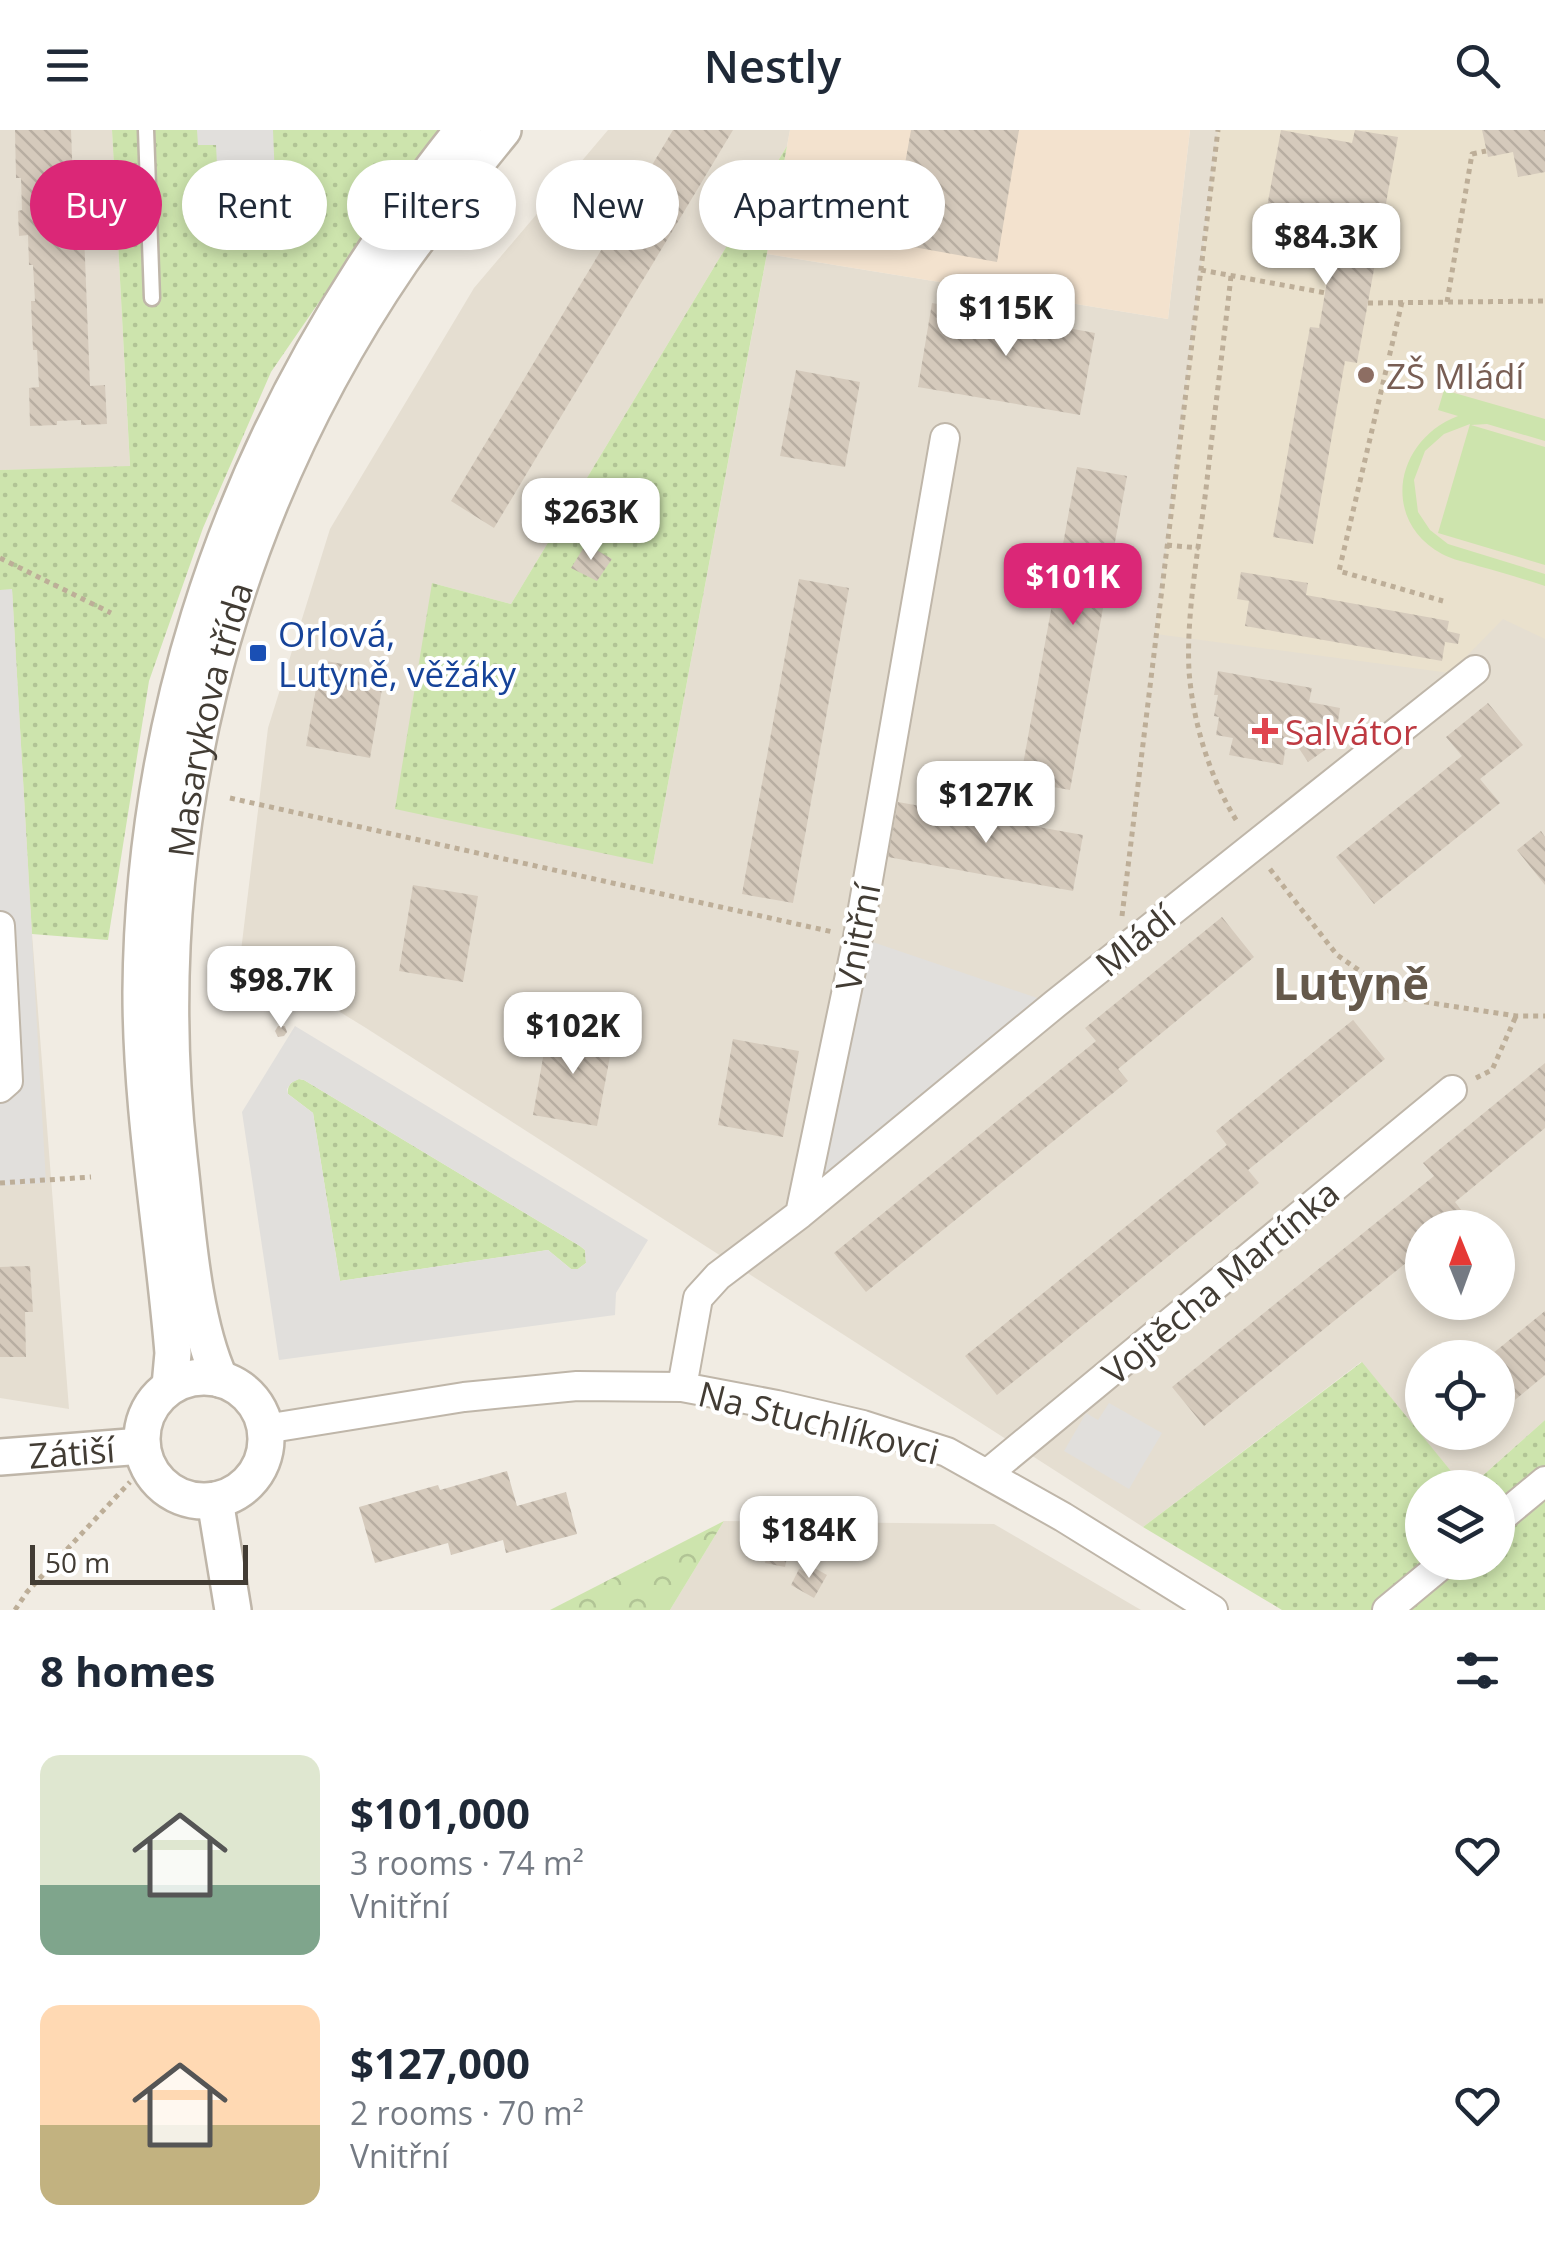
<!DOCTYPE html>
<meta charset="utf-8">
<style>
:root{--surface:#fff;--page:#f2f2f3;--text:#1f2937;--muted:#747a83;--accent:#db2777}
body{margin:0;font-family:"Open Sans",sans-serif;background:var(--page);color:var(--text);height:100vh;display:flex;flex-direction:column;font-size:38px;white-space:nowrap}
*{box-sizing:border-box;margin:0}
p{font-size:32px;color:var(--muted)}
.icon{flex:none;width:55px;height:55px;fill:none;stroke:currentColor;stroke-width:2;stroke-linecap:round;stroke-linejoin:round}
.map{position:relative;height:1480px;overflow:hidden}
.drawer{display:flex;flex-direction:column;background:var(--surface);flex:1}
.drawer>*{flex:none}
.banner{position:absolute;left:30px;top:30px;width:1000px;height:90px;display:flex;gap:20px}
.needle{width:65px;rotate:359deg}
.buttons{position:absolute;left:1405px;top:1080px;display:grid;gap:20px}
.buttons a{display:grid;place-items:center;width:110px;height:110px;border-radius:50%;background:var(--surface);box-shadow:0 5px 15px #0003;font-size:50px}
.scale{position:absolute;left:30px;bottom:25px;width:218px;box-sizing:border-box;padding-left:10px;border:5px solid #423c34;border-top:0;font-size:28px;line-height:35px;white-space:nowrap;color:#423c34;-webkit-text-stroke:8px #fff;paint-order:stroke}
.price{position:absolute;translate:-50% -85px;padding:0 22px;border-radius:20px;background:#fff;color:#222;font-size:32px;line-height:65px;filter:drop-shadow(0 2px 5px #0008)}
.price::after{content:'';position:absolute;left:50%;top:60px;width:30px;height:22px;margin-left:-15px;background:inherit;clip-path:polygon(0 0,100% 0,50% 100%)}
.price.selected{background:var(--accent);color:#fff}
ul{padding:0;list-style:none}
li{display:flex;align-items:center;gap:30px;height:250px;padding:0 40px}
li span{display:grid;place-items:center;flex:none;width:280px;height:200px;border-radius:20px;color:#555}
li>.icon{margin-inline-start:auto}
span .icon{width:120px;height:120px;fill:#fffc;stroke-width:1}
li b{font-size:42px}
h2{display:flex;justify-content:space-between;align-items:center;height:120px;padding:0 40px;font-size:42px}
.pill{padding:0 35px;border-radius:45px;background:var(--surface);box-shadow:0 5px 15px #0003;font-size:35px;line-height:90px}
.pill.selected{background:var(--accent);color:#fff}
header{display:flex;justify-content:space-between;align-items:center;height:130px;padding:0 40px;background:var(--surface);font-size:45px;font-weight:600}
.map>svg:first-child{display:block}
.residential{fill:#e5ded1;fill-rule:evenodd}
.commercial{fill:#f3e2ce}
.education{fill:#eae1cd}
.grass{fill:url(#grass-dots)}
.forest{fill:url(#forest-crowns)}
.pitch{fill:#cde4ad}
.parking{fill:#e1dfdc;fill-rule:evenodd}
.building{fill:url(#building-back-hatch)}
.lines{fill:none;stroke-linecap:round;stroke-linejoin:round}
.service-casing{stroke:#bfb6a9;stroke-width:19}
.minor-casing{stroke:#bfb6a9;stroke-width:32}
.tertiary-casing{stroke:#bfb6a9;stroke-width:40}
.path{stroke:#bdae98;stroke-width:5;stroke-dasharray:5 5;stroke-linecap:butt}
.service{stroke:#fff;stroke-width:14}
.minor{stroke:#fff;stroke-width:28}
.tertiary{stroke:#fff;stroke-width:35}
.education-dot{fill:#8d6e63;stroke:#fff;stroke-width:4}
.transit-dot{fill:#1a4fb4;stroke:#fff;stroke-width:4}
.health-dot{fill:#e0444e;stroke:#fff;stroke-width:4}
.labels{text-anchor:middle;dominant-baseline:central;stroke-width:8;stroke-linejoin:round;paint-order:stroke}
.education-label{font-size:35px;fill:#785e54;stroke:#fff;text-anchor:start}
.transit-label{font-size:35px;fill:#164399;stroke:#fff;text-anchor:start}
.street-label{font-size:35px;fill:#423c34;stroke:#fff}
.health-label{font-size:35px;fill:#be3a42;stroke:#fff;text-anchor:start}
.district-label{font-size:45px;font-weight:bold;fill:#65594b;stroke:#fff}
</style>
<header><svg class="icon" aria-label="menu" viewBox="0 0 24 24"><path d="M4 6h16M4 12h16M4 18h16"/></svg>Nestly<svg class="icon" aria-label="search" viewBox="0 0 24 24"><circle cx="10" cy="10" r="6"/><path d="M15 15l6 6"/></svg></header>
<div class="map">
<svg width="1545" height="1480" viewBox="0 0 1545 1480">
<defs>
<pattern id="grass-dots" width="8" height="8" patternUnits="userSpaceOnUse" patternTransform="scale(2.5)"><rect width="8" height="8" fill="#cde4ad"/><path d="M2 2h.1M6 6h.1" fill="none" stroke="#b1c495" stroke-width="1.8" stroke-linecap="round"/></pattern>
<pattern id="forest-crowns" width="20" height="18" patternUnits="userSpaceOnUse" patternTransform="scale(2.5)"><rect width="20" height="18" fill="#cde4ad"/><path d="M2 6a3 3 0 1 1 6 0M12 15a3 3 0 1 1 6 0" fill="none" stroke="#b1c495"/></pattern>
<pattern id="building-back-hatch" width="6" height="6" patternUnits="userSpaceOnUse" patternTransform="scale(2.5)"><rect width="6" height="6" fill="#d5cabc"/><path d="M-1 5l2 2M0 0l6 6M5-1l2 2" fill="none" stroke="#b8aea2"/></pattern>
</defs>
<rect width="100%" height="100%" fill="#f1ece3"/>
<path class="residential" d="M0,0h112l18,337 -130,3z
M608,0h182l-3,16 -276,458 -79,-21 221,281 114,-610 401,65 22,-189h355v1290l-75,67h-6l-103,-125 -218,165 -777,-499 -125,-77 27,-223 62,-199 144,-241zM1422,1098h76v74h-76zM1422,1228h76v74h-76z
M12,459l20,345 37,475 -69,-11v-808z
M724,1391l270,3 147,86h-471z"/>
<path class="commercial" d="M790,0h400l-22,189 -401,-65z"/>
<path class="education" d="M1218,0h327v509l-42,-20 -53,54 -294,-39z"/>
<path class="grass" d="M112,0h331l-38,47 -134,195 -68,156 -54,153 -41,259 -76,-6 -20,-344h-12v-120l130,-4z
M787,16l-134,718 -258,-55 37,-226 79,21z
M299,949l5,1 276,166 5,4 1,13 -8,6h-7l-23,-19 -208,31 -27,-168 -25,-19c-1,-8 3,-13 11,-15z
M1362,1232l102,125 -42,1v74h76v-74l-28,-1 75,-67v190h-263l-139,-83z"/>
<path class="forest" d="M724,1391l-54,89h-120z"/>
<path class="pitch" d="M1444,260l101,29v22l-58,-17 -16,1 74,22v118l-107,-32 32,-109 -26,10 -19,17 -11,29 4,32 12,18 18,14 97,30v12c-22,-7 -44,-14 -67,-20 -12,-4 -25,-6 -36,-12 -62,-34 -47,-114 16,-138l-20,-6z"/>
<path class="parking" d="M197,0h76l3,73 -57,3 -3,-61h-18z
M12,459l34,594 -46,3v-596z
M858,807l197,67 -255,210z
M295,896l353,214 -32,53 -1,22 -336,45 -37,-248zM299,949l5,1 276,166 5,4 1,13 -8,6h-7l-23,-19 -208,31 -27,-168 -25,-19 -1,-5 4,-6z
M1109,1273l53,30 -33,56 -65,-38 22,-38 12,7z"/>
<path class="building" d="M15,0h56l4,104 9,-1 6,153 15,-1 2,39 -26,1v-5l-24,1v4l-27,1 -1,-38 10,-1 -2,-37h-4l-1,-24 -1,-25h4l-2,-36h-4l-1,-30 -9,1 -1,-25 4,-1 -1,-32h-5z
M673,0h60l-239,398 -43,-27z
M911,0h108l-22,132 -106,-19z
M1281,0l71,13 3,-13 43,7 -41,226 -12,-2 -32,183 -40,-7 37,-210 9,1 11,-64 -71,-13z
M1482,0h63v42l-27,5 -5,-25 -25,5z
M932,173l163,30 -15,82 -162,-28z
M796,240l64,12 -15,85 -65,-11z
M1077,337l50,9 -57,314 -50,-9z
M586,414l26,15 -15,22 -26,-13z
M1241,442l67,11 -2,12 143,26 -2,10 13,3 -2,10 -13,-2 -3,19 -197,-35 4,-25 -12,-2z
M799,449l50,9 -56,315 -51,-9z
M321,530l64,12 -15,86 -64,-12z
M1218,541l94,17 -3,14 31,6 -4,27 3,5 -31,22 -12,-18 -11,6 -2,15 -54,-10 4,-17 -17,-3 3,-18 -5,-1 4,-21h-4z
M1488,573l35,42 -43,34 20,24 -126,101 -38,-47 126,-101 -16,-19z
M898,672l185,33 -10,56 -185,-34z
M1541,701l4,6v48l-28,-35z
M413,755l65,11 -15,86 -64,-11z
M1222,787l32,40 -136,112 10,12 -262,211 -32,-39 262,-212 -11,-13z
M1353,890l32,39 -137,111 11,13 -262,212 -32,-39 262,-211 -11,-14z
M278,896h7l2,6 -3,4 -6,1 -3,-6z
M548,899l65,11 -16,86 -64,-11z
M733,909l66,12 -16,86 -65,-12z
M1545,933v65l-90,74 10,13 -15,13h-28v22l-218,176 -32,-39 262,-211 -11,-13z
M30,1136l3,46h-8l1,45h-26v-90z
M1545,1181v64l-47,39v-56h-11z
M507,1341l10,35 49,-14 11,42 -71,19 -3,-13 -52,15 -3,-12 -73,20 -16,-56 79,-22 2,5z
M769,1414l20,4 -4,19 -20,-4z
M811,1436l16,9 -13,23 -23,-13 8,-16 8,4z"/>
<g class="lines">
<defs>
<path id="service" d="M146,0l6,168"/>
<path id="minor" d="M0,796l8,155 -8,7
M800,1084l255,-210 420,-334
M682,1257l16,-89 20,-22 82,-62 58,-277 87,-499
M265,1299l199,-32 113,-11 105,1 95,18 86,20 84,27 116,65 150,93
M988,1343l464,-383
M1498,1390l47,-39
M1387,1480l58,-48"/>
<g id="tertiary">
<circle cx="204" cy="1309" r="62"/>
<path id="s1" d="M220,1249c-28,-61 -33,-154 -41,-222 -35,-316 42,-633 222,-896 32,-45 67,-88 102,-131"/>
<path d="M170,1256l3,-33c-10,-121 -32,-240 -32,-361 2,-260 80,-503 221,-721 31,-48 64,-96 101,-141"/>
<path id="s2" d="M0,1327l142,-11"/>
<path d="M215,1370l18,110"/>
</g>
</defs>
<use href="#service" class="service-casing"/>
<use href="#minor" class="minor-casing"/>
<use href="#tertiary" class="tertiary-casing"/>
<path class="path" d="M1201,140l125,23
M1231,146c-8,71 -17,142 -25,213 -7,57 -20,125 -17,182 4,52 21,108 49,152
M1402,172l-63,269 104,30
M1447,172l25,-148 14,-3
M1368,173l177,-2
M1167,415l32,3
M0,428l111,55
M230,668l603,134
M1270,739l67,86 62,43 117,18h29
M1122,786l96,-786
M1476,948l16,-8 24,-54
M0,1053l91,-6
M15,1480l12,-18 103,-110"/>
<use href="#service" class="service"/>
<use href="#minor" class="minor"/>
<use href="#tertiary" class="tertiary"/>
</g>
<circle class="education-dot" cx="1366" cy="245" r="10"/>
<rect class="transit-dot" x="248" y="513" width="20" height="20" rx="5"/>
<path class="health-dot" d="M1260 586h10v10h10v10h-10v10h-10v-10h-10v-10h10z"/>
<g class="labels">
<g class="education-label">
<text x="1386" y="245">ZŠ Mládí</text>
</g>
<g class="transit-label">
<text x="278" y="503">Orlová,<tspan x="278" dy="40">Lutyně, věžáky</tspan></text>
</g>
<g class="street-label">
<text stroke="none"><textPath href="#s1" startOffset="668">Masarykova třída</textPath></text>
<text transform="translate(857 807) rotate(-79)">Vnitřní</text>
<text transform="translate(1135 810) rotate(-39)">Mládí</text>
<text transform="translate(1220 1152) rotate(-40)">Vojtěcha Martínka</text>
<text transform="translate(819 1292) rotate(14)">Na Stuchlíkovci</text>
<text stroke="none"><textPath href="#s2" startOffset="72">Zátiší</textPath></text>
</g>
<g class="health-label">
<text x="1285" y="601">Salvátor</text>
</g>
<g class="district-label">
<text x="1351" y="852">Lutyně</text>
</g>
</g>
</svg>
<div class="buttons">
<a><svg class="needle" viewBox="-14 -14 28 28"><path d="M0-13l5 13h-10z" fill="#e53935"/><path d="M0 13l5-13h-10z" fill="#747a83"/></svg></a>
<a><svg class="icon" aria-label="locate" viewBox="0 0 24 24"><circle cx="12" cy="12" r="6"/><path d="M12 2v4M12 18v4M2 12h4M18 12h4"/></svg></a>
<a><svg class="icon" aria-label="layers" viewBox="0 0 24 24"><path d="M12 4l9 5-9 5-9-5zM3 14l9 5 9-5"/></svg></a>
</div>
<div class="scale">50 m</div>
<b class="price" style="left:1326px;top:158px">$84.3K</b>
<b class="price" style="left:1006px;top:229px">$115K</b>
<b class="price" style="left:591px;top:433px">$263K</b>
<b class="price selected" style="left:1073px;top:498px">$101K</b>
<b class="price" style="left:986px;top:716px">$127K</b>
<b class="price" style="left:281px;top:901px">$98.7K</b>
<b class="price" style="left:573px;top:947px">$102K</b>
<b class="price" style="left:809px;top:1451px">$184K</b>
<div class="banner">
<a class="pill selected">Buy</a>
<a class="pill">Rent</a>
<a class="pill">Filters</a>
<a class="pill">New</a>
<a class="pill">Apartment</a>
</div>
</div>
<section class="drawer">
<h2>8 homes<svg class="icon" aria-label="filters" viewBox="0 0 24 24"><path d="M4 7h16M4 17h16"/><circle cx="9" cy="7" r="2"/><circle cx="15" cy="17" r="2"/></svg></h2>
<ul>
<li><span style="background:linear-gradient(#dfe7d0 65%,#7fa58c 0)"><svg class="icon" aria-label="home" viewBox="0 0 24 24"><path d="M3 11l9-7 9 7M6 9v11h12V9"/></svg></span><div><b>$101,000</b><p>3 rooms · 74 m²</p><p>Vnitřní</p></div><svg class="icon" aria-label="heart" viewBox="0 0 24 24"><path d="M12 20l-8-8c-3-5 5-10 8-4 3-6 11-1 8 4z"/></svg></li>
<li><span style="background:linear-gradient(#ffd9b3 60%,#c2b280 0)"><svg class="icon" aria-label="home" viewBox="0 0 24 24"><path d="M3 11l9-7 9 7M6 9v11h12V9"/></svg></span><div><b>$127,000</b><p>2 rooms · 70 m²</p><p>Vnitřní</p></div><svg class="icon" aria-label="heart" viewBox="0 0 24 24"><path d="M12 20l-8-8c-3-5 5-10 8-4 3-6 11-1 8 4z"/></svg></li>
</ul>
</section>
